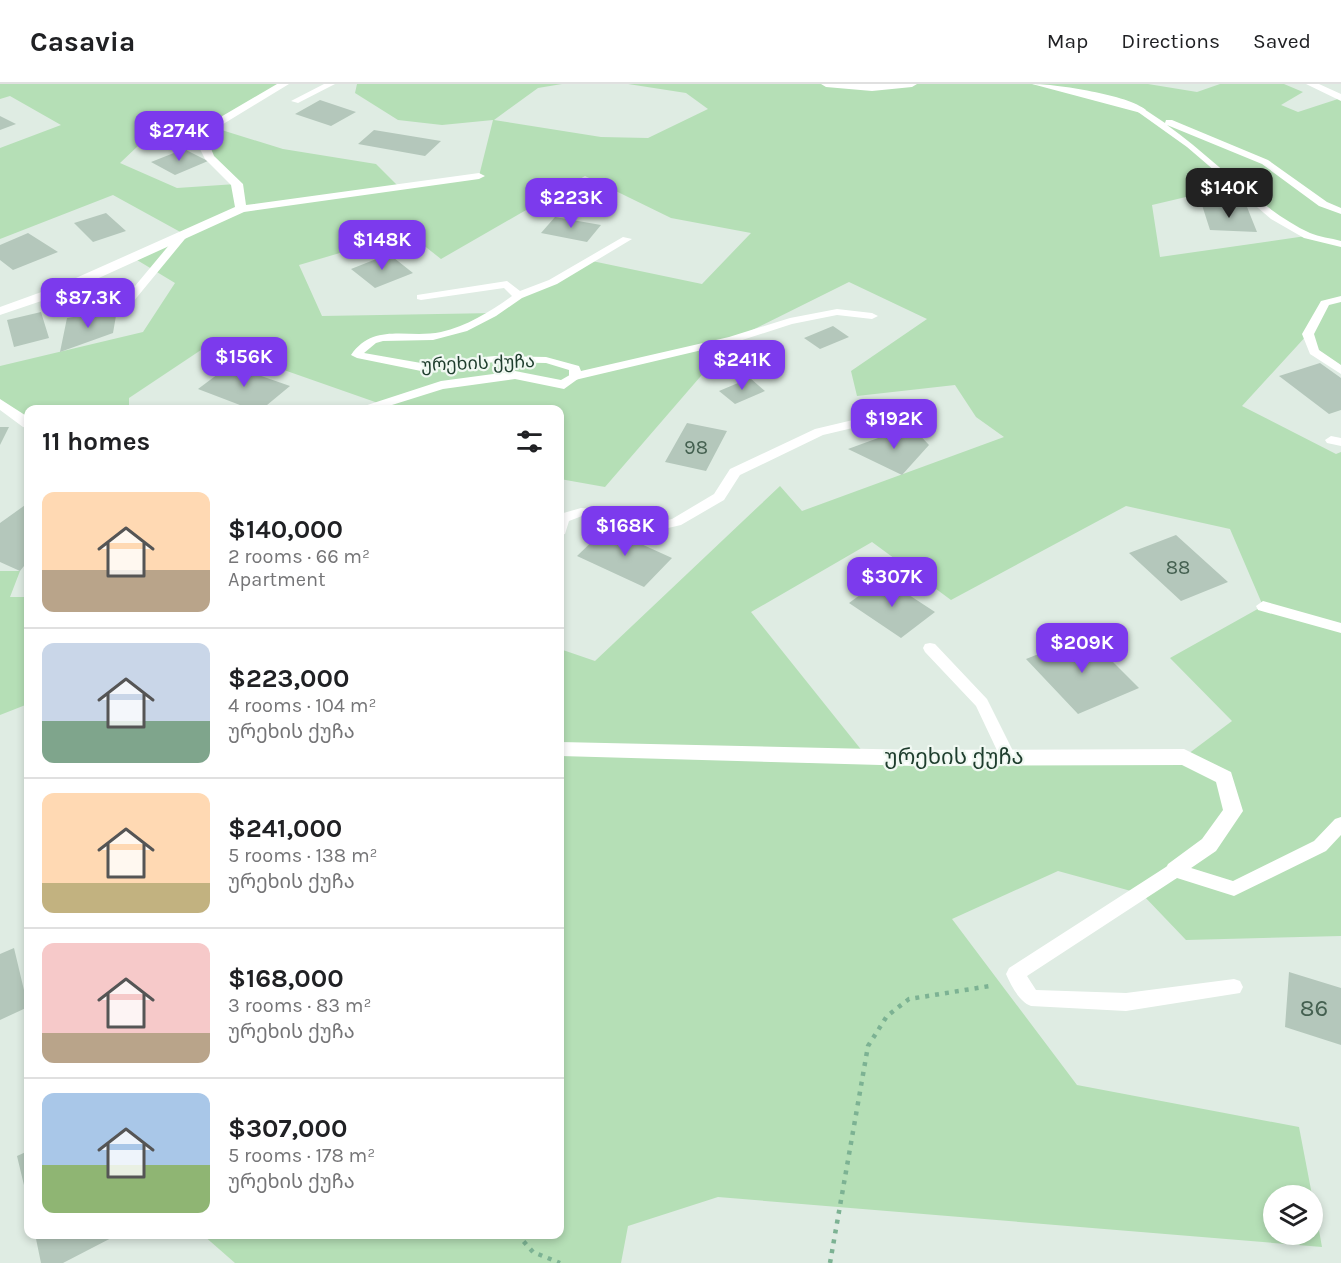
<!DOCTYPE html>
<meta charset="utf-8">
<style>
:root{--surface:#fff;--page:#f2f2f2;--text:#202124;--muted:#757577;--line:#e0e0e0;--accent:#7c3aed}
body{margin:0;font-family:Karla,"Noto Sans Georgian",sans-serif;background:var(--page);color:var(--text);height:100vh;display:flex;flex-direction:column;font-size:22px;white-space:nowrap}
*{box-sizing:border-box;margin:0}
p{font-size:20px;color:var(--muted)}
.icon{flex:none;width:33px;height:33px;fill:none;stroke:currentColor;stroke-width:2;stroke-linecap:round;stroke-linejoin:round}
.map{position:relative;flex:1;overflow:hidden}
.panel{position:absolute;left:24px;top:321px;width:540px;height:834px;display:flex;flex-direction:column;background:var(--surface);border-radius:12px;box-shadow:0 3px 9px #0003}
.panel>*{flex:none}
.fabs{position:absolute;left:1263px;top:1101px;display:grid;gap:12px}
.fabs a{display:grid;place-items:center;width:60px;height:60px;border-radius:50%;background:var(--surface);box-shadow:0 3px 9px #0003;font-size:30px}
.price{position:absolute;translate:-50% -51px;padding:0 14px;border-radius:12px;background:var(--accent);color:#fff;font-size:20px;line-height:39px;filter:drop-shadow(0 2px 3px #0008)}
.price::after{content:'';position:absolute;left:50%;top:36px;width:18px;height:14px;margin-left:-9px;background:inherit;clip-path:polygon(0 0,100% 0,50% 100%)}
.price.active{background:#222;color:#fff}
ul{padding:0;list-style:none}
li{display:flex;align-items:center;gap:18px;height:150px;padding:0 18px}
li+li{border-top:2px solid var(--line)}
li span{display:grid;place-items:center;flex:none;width:168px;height:120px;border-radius:12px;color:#555}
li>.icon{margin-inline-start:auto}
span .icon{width:72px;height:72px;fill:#fffc;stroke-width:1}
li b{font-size:26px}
h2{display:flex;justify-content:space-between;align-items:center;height:72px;padding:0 18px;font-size:26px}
header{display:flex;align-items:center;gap:36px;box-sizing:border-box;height:84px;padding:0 30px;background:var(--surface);border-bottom:2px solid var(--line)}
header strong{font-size:28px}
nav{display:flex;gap:33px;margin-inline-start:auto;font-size:21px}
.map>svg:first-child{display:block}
.green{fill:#b5dfb6;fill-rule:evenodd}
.building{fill:#b4c7bb}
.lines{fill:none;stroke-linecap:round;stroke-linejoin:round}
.path{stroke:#7cb293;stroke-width:4.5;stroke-dasharray:4 6;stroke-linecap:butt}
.lane{fill:#fff;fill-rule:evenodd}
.street{fill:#fff;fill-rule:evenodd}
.labels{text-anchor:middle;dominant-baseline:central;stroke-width:4.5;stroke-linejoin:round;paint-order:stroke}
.far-street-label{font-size:18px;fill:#1e3d2d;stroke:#f0f8f2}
.number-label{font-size:20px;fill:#446050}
.street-label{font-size:22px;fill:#1e3d2d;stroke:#f0f8f2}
.near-number-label{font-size:24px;fill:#446050}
</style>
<header>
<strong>Casavia</strong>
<nav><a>Map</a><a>Directions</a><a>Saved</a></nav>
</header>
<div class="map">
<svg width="1341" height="1179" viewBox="0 0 1341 1179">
<rect width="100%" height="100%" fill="#dfece3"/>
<path class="green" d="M0,0h284l-72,43 71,22 93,15 22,22 81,-10 14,-56 -51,5 -44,-5 -43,-27 2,-9h205l-24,4 -44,32 107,17 47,1 60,-29 -22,-16 -58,-9h520l49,8 23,-8h64l19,8 -22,13 17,7 43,-14v272l-27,-18 -6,-18 -66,72 94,48 5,-2v484l-155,4 -44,-46 -84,-23 -106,48 125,166 222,42 13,68 -38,1v38h38l1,-37 9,50 -604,-50 -90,29 -7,37h-386l-32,-28 357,-1v-585l35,12 185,-175 22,25 202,-74 -28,-20 -21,-32 -98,11 -6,-25 76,-52 -78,-37 -117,58 -127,147 -45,-8v-69l-201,-1 19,-6 -168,-59 -81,54v11l-101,1v14l-28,-21v-37l143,-34 32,-49 -43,-26 52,-23 -71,-39 -113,44v-91l61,-23 -51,-29 -10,3zM202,58l34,42 -59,4 -57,-25 19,-18zM585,92l86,42 80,15 -49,51 -110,-23 -74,35 -22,17 -174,3 -23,-51 109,-32 33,26zM1237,101l69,51 -146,21 -8,-52zM1126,422l104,23 33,77 -93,52 62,63 -48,36h-317l-116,-145 121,-70 79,58z
M0,487h20l-10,26h18v107l-28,11z"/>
<path class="building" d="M320,16l36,12 -25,14 -36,-12z
M0,32l16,8 -16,6z
M374,46l67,11 -16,15 -67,-12z
M184,65l24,12 -33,14 -24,-13z
M1202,121l45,2 10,25 -47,-2z
M106,129l20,18 -33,11 -19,-19z
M555,133l46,8 -14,17 -46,-9z
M28,149l30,19 -45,18 -13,-10v-15z
M389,170l24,19 -38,15 -24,-19z
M117,226l-4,23 -53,19 7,-34z
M41,228l8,26 -35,9 -7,-27z
M833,242l16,11 -29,12 -16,-11z
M1320,279l21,15v32l-12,4 -50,-38z
M230,281l60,21 -29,24h-8l-55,-21z
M750,294l15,13 -30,13 -16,-13z
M687,339l40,8 -21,40 -41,-9z
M911,342l18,19 -27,30 -54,-26z
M0,343h9l-9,18z
M28,419v58l-8,10 -20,-9v-39z
M606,444l66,30 -28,29 -67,-31z
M1176,451l52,47 -47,19 -52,-48z
M883,494l52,34 -34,26 -52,-35z
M1086,551l53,53 -61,26 -52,-55z
M14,864l14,59 -28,13v-66z
M1289,888l52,16v57l-56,-18z
M28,1067v51l-11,-46z
M35,1150h84l-56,29h-22z"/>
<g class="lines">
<path class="path" d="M517,1150l16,18 27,11
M830,1179l38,-217 19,-30 22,-17 81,-13"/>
<path class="lane" d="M324,0h11l-37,19 -7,-2z
M1141,23l24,16 1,-3h6l96,40 59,42 14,6v6l-22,-8 -57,-42 -95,-39c47,33 92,84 143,108 9,4 21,5 31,8v6l-37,-9 -33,-19 -84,-72 -49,-35 -1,-2z
M180,148l9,2 -56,68h-8v-4z
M623,153l9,2 -75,45 -35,14 -26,18 -29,15 -34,9 -50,1 -7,2 -12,10 57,10 74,-7 51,1 33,9 2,5 148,-34 61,-19 47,-9 35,4 6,3 -6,3 -35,-4 -45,9 -56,18 -161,38 -6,-4v-6l-23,-7 -51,-1 -74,9 -64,-13 -6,-3c23,-33 57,-16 90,-23 26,-6 50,-21 71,-36l-8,-8 -83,12 -4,-1v-4l90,-14 13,10 29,-11z
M1341,212v6l-12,3 -15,29 5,16 22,15v9l-31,-20 -8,-20 19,-33z
M853,336l4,1v6l-34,8 -83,40 -16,25 -43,25 -30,7 -35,-6 -15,-8 -19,-2 -13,5 -4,13 -5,1v-21l21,-6 23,2 20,9 27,5 21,-5 42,-25 16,-25 85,-40z
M1331,352l10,2v8l-14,-3 -2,-3z
M1263,517l78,22v10l-83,-23 -2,-4z
M930,559l5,1 52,55 29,58 -2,4h-12l-26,-55 -51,-54 -2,-4 2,-4z
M1341,733v18l-15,16 -92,45 -57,-18 -150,98 9,14 90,3 108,-14 6,2 3,6 -3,6 -114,18 -95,-5c-12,-4 -20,-21 -25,-32l3,-6 160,-103 6,-2 58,18 81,-40 21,-22z"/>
<path class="street" d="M277,0h12l-74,45 -7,12 6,15 29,28 3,21 233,-32 6,3 -6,3 -235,33 -176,80 -68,23v-8l58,-21 177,-79 -4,-22 -26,-26 -9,-18 11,-16z
M821,0h96l-5,3 -40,4 -46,-4z
M1032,0c24,0 97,11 114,26l-5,3z
M1306,0h13l22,10v7z
M515,287l46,9 14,-8 7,4 -18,13 -49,-10 -72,10 -67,21h-24l89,-29z
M0,315l28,18v11l-5,-1 -23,-17z
M560,658l356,8 268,-1 47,23 12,39 -27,40 -41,28 -7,-3 -3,-6 3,-6 34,-25 21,-29 -7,-28 -34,-17 -266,1 -356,-10z"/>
</g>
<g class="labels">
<g class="far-street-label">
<text transform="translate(478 279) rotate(-2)">ურეხის ქუჩა</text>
</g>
<g class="number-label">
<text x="696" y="363">98</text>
<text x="1178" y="483">88</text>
</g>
<g class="street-label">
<text x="954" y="673">ურეხის ქუჩა</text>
</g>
<g class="near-number-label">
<text x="1314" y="924">86</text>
</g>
</g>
</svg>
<div class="fabs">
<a><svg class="icon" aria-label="layers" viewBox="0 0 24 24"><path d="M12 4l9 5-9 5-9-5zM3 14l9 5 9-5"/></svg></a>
</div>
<b class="price" style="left:179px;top:78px">$274K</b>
<b class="price active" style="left:1229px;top:135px">$140K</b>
<b class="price" style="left:571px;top:145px">$223K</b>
<b class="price" style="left:382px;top:187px">$148K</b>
<b class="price" style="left:88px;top:245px">$87.3K</b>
<b class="price" style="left:244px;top:304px">$156K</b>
<b class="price" style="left:742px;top:307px">$241K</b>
<b class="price" style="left:894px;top:366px">$192K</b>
<b class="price" style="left:625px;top:473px">$168K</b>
<b class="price" style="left:892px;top:524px">$307K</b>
<b class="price" style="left:1082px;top:590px">$209K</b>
<section class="panel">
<h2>11 homes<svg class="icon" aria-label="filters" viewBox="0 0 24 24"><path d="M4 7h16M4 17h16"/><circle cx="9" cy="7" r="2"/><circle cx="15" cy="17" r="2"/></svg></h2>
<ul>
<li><span style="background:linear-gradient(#ffd9b3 65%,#b9a48a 0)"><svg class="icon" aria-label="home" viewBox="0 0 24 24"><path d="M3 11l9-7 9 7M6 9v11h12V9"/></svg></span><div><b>$140,000</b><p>2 rooms · 66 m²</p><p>Apartment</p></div></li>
<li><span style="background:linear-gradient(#c9d6e8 65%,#7fa58c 0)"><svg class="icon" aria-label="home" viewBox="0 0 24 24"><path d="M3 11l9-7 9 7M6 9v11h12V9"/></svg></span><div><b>$223,000</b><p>4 rooms · 104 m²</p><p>ურეხის ქუჩა</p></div></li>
<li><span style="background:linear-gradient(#ffd9b3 75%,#c2b280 0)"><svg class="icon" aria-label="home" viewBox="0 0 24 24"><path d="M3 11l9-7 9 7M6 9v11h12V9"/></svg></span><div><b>$241,000</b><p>5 rooms · 138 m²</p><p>ურეხის ქუჩა</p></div></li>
<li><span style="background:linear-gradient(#f6c9c9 75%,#b9a48a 0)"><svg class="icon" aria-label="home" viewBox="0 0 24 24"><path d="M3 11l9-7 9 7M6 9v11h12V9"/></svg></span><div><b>$168,000</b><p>3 rooms · 83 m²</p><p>ურეხის ქუჩა</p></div></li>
<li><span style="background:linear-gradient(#a9c7e8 60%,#8fb573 0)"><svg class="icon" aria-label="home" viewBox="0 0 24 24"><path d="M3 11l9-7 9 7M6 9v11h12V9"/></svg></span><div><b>$307,000</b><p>5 rooms · 178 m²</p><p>ურეხის ქუჩა</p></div></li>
</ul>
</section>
</div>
